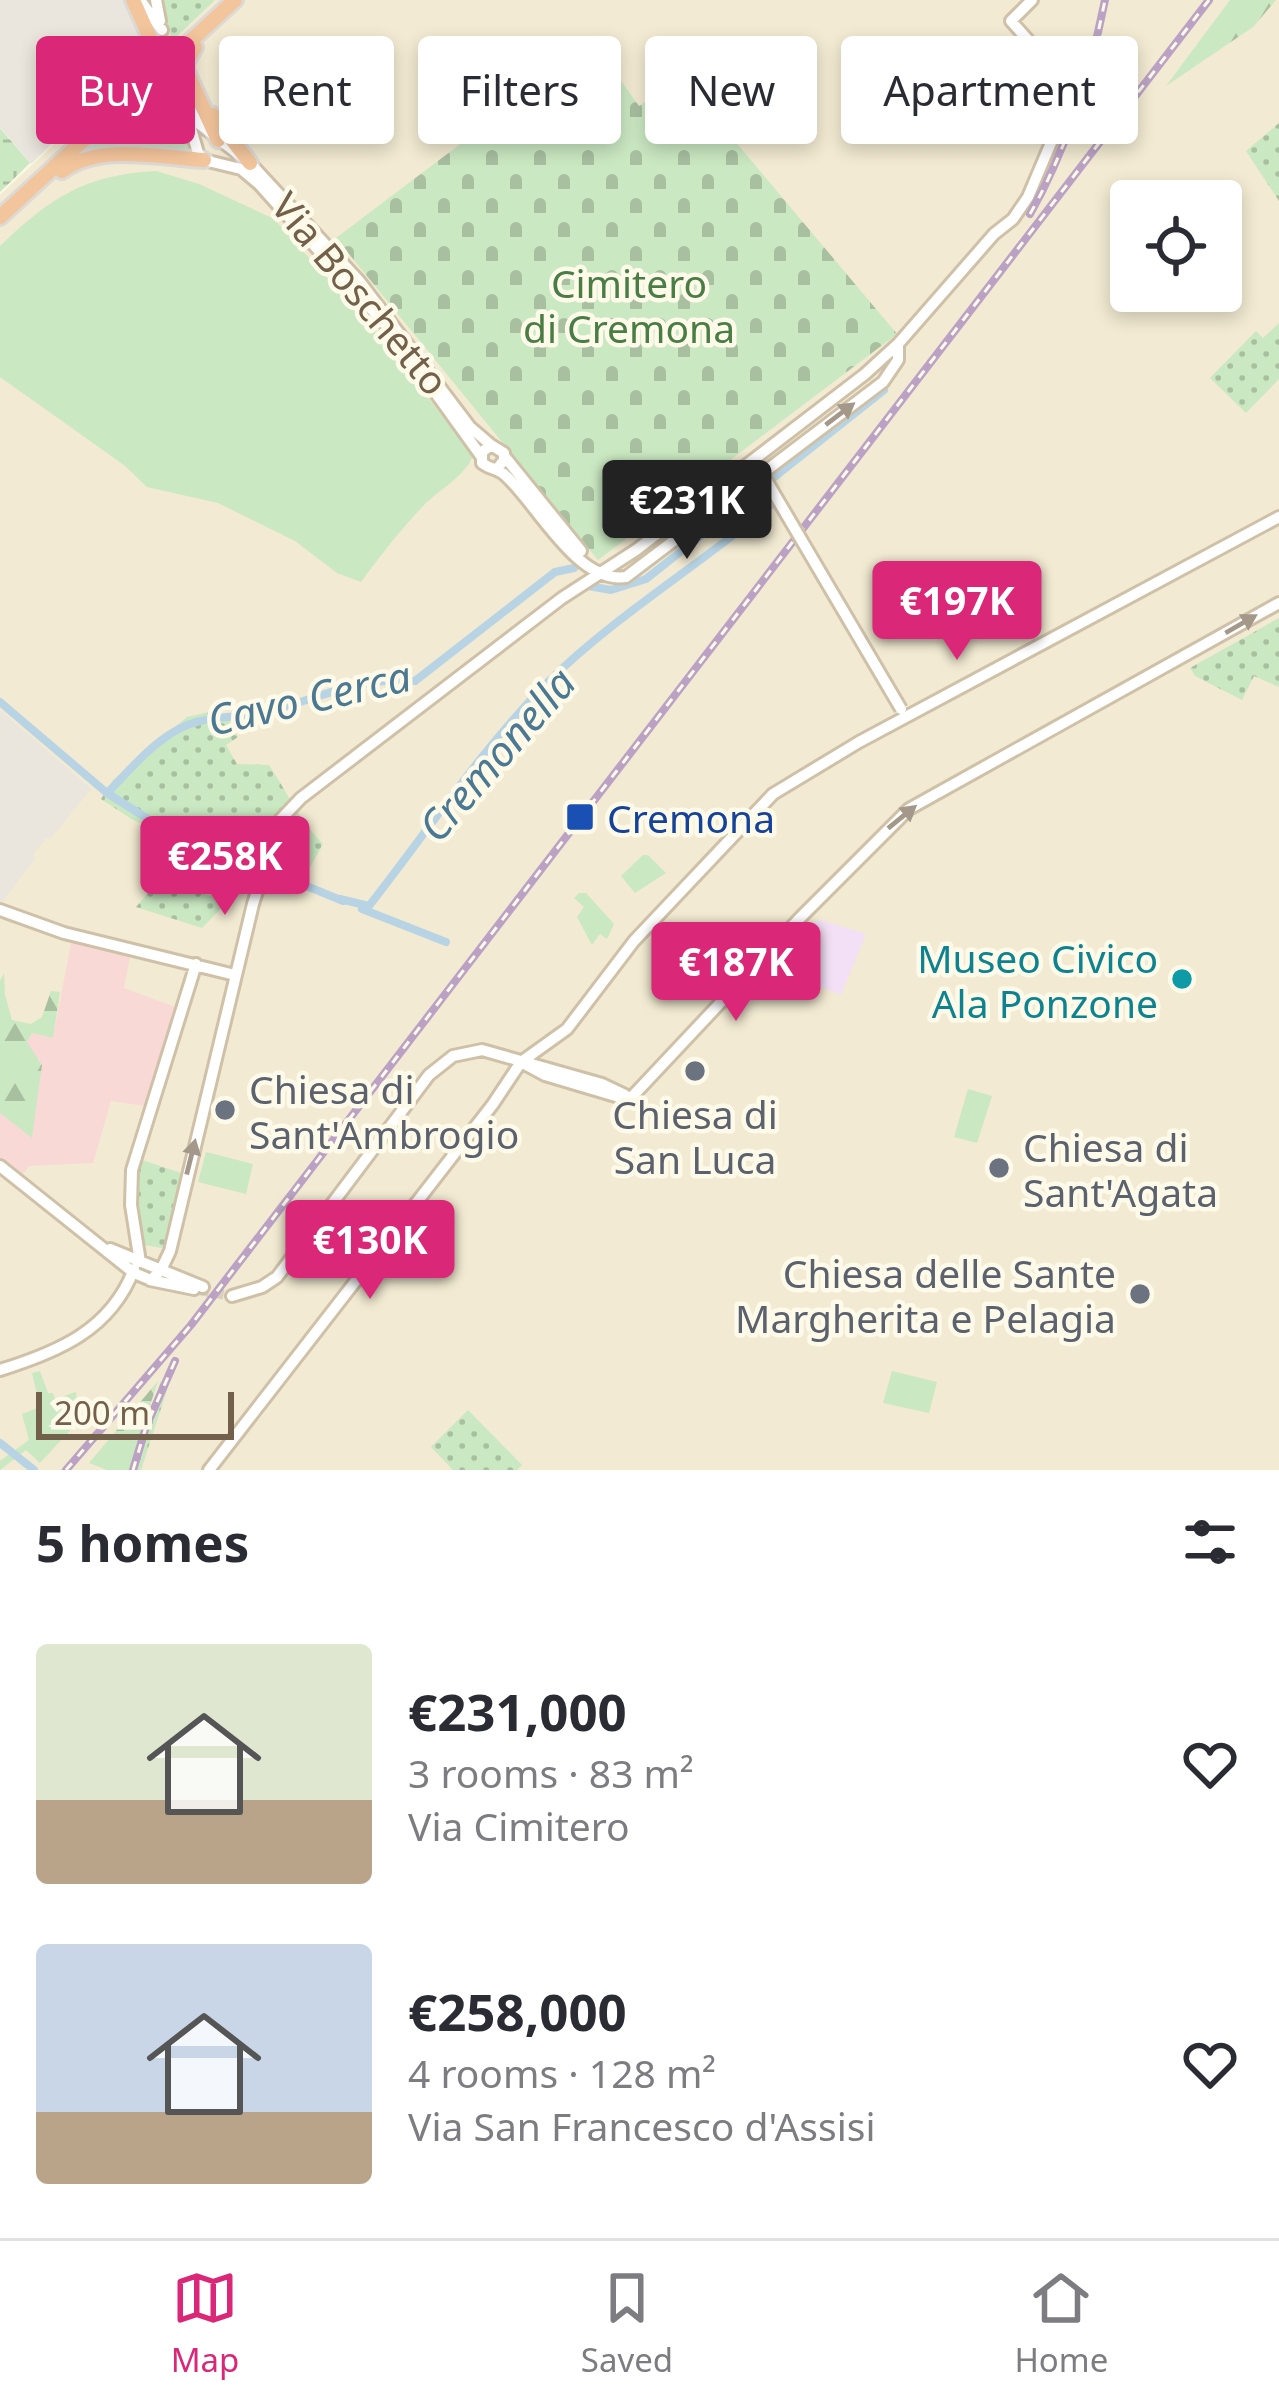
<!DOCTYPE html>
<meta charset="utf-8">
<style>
:root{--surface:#fff;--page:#f7f7f7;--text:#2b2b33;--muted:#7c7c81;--line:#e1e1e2;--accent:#db2777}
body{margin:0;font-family:"Noto Sans",sans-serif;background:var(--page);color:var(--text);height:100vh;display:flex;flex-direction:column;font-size:45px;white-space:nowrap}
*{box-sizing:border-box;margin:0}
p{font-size:39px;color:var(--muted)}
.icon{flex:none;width:66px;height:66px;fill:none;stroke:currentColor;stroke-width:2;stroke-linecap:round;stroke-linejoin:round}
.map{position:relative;height:1470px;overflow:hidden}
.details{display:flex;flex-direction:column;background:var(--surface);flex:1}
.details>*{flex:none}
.banner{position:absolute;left:36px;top:36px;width:1209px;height:108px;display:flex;gap:24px}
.fabs{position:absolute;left:1110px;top:180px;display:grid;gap:24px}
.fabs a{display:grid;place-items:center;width:132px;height:132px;border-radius:12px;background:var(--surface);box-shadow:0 6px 18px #0003;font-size:60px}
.scale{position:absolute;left:36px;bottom:30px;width:198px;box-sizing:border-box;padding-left:12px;border:6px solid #72604a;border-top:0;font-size:33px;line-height:42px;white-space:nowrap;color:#72604a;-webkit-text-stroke:9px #fefae9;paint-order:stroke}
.price{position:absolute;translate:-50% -102px;padding:0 27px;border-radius:12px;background:var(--accent);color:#fff;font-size:39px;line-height:78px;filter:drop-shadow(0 3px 6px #0008)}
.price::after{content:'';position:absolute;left:50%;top:72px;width:36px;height:27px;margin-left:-18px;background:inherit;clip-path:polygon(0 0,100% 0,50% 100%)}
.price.selected{background:#222;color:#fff}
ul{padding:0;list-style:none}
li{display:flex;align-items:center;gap:36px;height:300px;padding:0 36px}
li span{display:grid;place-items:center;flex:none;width:336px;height:240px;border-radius:12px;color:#555}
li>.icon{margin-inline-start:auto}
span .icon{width:144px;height:144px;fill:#fffc;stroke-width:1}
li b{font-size:51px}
h2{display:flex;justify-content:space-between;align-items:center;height:144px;padding:0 36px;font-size:51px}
.tag{padding:0 42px;border-radius:12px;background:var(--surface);box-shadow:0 6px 18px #0003;font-size:42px;line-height:108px}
.tag.selected{background:var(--accent);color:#fff}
.menu{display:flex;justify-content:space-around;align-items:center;height:168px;border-top:3px solid var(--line);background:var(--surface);font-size:33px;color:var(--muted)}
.menu a{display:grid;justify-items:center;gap:6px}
.menu .selected{color:var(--accent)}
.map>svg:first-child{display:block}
.residential{fill:#f2ead2;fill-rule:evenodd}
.industrial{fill:#eae6dd}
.education{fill:#f3e0f7}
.medical{fill:#f9d9d6}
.grass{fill:url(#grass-dots)}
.forest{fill:url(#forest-firs)}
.wetland{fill:url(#wetland-marsh)}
.cemetery{fill:url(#cemetery-stones)}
.garden{fill:#cae8c2}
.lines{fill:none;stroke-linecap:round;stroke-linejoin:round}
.canal{stroke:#b8d4e4;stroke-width:8}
.secondary-tunnel{stroke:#d9d1bd;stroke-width:10;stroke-dasharray:10 5;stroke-linecap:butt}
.secondary-casing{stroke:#cfc1a8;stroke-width:16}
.highway-casing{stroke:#ddd9d4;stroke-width:20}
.secondary{stroke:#fff;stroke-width:10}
.highway{stroke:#f3c59c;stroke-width:14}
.rail-casing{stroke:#bba2c4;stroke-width:8}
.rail{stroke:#fefae9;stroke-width:3;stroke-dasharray:9;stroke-linecap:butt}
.secondary-bridge-casing{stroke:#cfc1a8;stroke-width:16;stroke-linecap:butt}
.secondary-bridge{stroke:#fff;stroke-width:10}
.oneway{fill:#a39889}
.transit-dot{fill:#1a4fb4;stroke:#fefae9;stroke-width:4.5}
.culture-dot{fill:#0f9aa8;stroke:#fefae9;stroke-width:4.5}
.worship-dot{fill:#6b7280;stroke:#fefae9;stroke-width:4.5}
.labels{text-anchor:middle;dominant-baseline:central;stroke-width:9;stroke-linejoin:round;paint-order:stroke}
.park-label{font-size:39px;fill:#4a7d45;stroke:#fefae9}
.street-label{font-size:39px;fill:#72604a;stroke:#fefae9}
.transit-label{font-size:39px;fill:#164399;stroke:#fefae9;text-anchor:start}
.culture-label{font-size:39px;fill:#0d838f;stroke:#fefae9;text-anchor:end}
.worship-label{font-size:39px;fill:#5b616d;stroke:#fefae9;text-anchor:start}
.water-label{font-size:42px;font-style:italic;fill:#4b7892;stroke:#fefae9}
</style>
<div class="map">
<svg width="1279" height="1470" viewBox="0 0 1279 1470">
<defs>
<pattern id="grass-dots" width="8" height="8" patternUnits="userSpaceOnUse" patternTransform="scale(3)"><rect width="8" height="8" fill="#cae8c2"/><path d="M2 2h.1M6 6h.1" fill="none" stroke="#a8bfa0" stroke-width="1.8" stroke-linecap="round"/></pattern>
<pattern id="forest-firs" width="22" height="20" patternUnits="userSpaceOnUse" patternTransform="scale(3)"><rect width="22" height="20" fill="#cae8c2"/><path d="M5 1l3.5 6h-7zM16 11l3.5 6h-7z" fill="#a8bfa0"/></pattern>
<pattern id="wetland-marsh" width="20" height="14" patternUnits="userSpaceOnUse" patternTransform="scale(3)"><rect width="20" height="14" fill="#cae8c2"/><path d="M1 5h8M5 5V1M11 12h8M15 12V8" fill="none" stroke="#a8bfa0"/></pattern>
<pattern id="cemetery-stones" width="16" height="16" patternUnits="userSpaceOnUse" patternTransform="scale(3)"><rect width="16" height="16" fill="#cae8c2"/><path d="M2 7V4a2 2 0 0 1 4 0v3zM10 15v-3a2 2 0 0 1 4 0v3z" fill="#a8bfa0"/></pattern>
</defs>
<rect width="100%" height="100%" fill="#fbf7e3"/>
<path class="residential" d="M132,0h1147v1470h-1279v-1275l160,-150zM1131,201h90v90h-90z"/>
<path class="industrial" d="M0,0h125l12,16 13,34 -119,114 -31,-37z
M0,710l91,79 -40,49 -6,1 -12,16 3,3 -36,46z"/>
<path class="education" d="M820,920l46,14 -25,61 -58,-24 -10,-9 32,-36z"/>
<path class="medical" d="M72,938l59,14 -7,36 54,20 -33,98 -34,-5 -18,62 -64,3 -7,9 -22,-17v-45l32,24 8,-77 -12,-11 -1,-7 5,-9 21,5z"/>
<path class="grass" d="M161,0h54l-43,41z
M169,71l22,83 -71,-1 7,-13 -2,-11 -6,6 2,4 -6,13 -46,10z
M1279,123v78l-33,-50z
M1279,323v56l-33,34 -36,-35 46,-47 7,7z
M1279,618v69l-25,-11 -12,24 -47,-24 -5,-8z
M214,711l13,6 11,20 -12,8 11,19 32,1c20,30 28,52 54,79l-25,45 -165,-69 -32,-21 12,-19 74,-63z
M158,881l70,20 -26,27 -66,-21z
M142,1160l39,13 -14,71 -5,4 -18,-3c-12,-28 -12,-56 -2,-85z
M161,1381l7,6 -27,83h-12z
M468,1410l54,55 -5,5h-64l-22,-23z"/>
<path class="forest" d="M1230,0h46l-23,27 -87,59z
M4,973l1,22 7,25 19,4 11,-7 9,-26 9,1 -7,46 -21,-5 -5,9 15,23 -10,73 -32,-25v-132z
M158,1381l-29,89h-22l-18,-7z"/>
<path class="wetland" d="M0,128l30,35 -30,29z"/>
<path class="cemetery" d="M594,43l45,63 42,-29 216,257 -299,226 -262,-322z"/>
<path class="garden" d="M156,171l43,13 75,35 116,129 83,108c-9,21 -33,33 -49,49 -23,24 -43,50 -63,77l-24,-9 -42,-32 -77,-38 -71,-16 -23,-22 -124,-88v-131c51,-49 85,-71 156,-75z
M643,855h5l18,18 -31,20 -14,-17z
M579,893h7l28,31 -7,15 -7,-5 -8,11 -15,-28 7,-10 -10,-9z
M968,1089l24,7 -15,47 -23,-6z
M206,1152l47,12 -7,30 -48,-12z
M40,1371l8,22h5l2,6 21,-7 2,30 -38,41 -14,-13 -26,20v-9l29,-21 -7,-26 18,-7 -8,-34z
M892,1371l45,11 -8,31 -46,-10z"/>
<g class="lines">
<path class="canal" d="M588,586l23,4 35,-11 238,-189
M0,702l107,91 49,31 187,77
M107,793c21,-21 44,-49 70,-63 26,-15 54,-11 82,-17 60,-12 90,-36 156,-32l140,-109 19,-4
M340,899l29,7c59,-75 111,-155 178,-223 68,-67 150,-116 223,-177
M362,909l84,33
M0,1443l34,27"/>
<path class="secondary-tunnel" d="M162,30l18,62
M199,1290l33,6"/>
<defs>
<path id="secondary" d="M140,0l22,30
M156,0l4,21
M180,92l18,31 52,40 110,119 110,145 21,18
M185,108l13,45 6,7
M204,160l37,9 18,15 132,147 90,125
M505,457l76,94
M497,469l7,-9v-7l-13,-8 -9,7v11c9,7 16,5 24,13 32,29 71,108 120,101l257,-195 15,-22v-16
M0,910l64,23 171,42
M521,1062l24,13 84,25 171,-182 109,-109 370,-206
M0,1166l134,107
M110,1249l93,38
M140,1262l-9,-57 1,-35 64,-206
M134,1273l17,7 10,-10 9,-19 83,-347 27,-84 21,-22 261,-200 74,-48 229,-176 33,-30 96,-110 19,-15 15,-22 25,-59 12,-40 -4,-21 -50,-56 21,-21
M150,1280l44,9
M232,1296l30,-9 15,-10 152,-202 24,-19 29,-6 120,34 23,11
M0,1370c58,-18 111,-40 134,-101
M209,1470l284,-366 28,-42 46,-33 67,-88 139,-147 86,-52 420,-225"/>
<path id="highway" d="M195,47l-11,19 34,74
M131,88l1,-8 22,-33 -21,-47
M213,115l37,48
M62,171c38,-28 98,-14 142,-11
M0,217l235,-217"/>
</defs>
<use href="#secondary" class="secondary-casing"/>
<use href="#highway" class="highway-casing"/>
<use href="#secondary" class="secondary"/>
<use href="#highway" class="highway"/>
<defs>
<path id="rail" d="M1030,214c38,-67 60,-139 75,-214
M66,1470l125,-145 1018,-1325
M133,1470l13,-43 29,-66"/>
</defs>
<use href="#rail" class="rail-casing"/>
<use href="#rail" class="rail"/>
<defs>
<path id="secondary-bridge" d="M762,473l139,236"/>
</defs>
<use href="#secondary-bridge" class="secondary-bridge-casing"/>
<use href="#secondary-bridge" class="secondary-bridge"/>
</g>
<defs><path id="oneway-solid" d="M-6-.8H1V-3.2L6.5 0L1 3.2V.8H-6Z" transform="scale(3)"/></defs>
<g class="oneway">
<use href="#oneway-solid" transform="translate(840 414) rotate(-37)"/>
<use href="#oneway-solid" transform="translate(1241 624) rotate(-30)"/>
<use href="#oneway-solid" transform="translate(902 817) rotate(-39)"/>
<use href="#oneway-solid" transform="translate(191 1157) rotate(-76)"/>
</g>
<rect class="transit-dot" x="565" y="802" width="30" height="30" rx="6"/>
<circle class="culture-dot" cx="1182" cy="979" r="12"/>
<g class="worship-dot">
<circle cx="695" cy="1071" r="12"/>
<circle cx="225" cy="1110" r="12"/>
<circle cx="999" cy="1168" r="12"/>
<circle cx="1140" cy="1294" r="12"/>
</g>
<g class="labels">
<g class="park-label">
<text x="629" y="282">Cimitero<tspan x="629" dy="45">di Cremona</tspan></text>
</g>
<g class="street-label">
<text transform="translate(361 293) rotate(50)">Via Boschetto</text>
</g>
<g class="transit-label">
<text x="607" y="817">Cremona</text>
</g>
<g class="culture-label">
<text x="1158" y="957">Museo Civico<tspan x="1158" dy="45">Ala Ponzone</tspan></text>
</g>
<g class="worship-label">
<text x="249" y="1088">Chiesa di<tspan x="249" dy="45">Sant'Ambrogio</tspan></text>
<text x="695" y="1113" text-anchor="middle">Chiesa di<tspan x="695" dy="45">San Luca</tspan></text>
<text x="1023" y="1146">Chiesa di<tspan x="1023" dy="45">Sant'Agata</tspan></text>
<text x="1116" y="1272" text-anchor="end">Chiesa delle Sante<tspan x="1116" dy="45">Margherita e Pelagia</tspan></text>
</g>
<g class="water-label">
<text transform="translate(309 697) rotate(-13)">Cavo Cerca</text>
<text transform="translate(496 754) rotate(-49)">Cremonella</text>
</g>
</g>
</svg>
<div class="fabs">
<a><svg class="icon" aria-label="locate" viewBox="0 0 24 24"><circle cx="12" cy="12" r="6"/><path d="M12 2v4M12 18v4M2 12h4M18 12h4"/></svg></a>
</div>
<div class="scale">200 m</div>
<b class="price selected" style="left:687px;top:562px">€231K</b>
<b class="price" style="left:957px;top:663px">€197K</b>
<b class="price" style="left:225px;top:918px">€258K</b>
<b class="price" style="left:736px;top:1024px">€187K</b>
<b class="price" style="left:370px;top:1302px">€130K</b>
<div class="banner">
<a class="tag selected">Buy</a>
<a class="tag">Rent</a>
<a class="tag">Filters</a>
<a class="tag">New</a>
<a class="tag">Apartment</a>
</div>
</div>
<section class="details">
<h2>5 homes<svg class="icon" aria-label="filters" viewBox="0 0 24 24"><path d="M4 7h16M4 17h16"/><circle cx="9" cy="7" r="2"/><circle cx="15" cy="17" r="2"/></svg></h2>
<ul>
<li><span style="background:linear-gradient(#dfe7d0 65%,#b9a48a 0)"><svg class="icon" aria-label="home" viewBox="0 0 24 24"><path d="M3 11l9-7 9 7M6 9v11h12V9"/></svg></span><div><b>€231,000</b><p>3 rooms · 83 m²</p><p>Via Cimitero</p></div><svg class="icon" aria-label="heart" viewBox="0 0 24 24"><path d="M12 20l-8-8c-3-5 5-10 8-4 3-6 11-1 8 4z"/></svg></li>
<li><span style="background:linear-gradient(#c9d6e8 70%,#b9a48a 0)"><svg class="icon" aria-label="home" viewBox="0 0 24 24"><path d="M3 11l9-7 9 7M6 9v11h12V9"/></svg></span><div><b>€258,000</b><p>4 rooms · 128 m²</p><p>Via San Francesco d'Assisi</p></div><svg class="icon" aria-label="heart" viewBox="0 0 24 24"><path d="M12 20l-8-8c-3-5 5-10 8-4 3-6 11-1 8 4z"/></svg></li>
</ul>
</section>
<nav class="menu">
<a class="selected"><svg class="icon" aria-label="map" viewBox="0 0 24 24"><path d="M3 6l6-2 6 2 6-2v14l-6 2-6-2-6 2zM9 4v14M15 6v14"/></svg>Map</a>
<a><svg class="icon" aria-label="saved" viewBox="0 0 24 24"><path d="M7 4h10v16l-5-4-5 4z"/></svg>Saved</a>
<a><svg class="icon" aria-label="home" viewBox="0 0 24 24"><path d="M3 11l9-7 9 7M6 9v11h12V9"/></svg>Home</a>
</nav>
